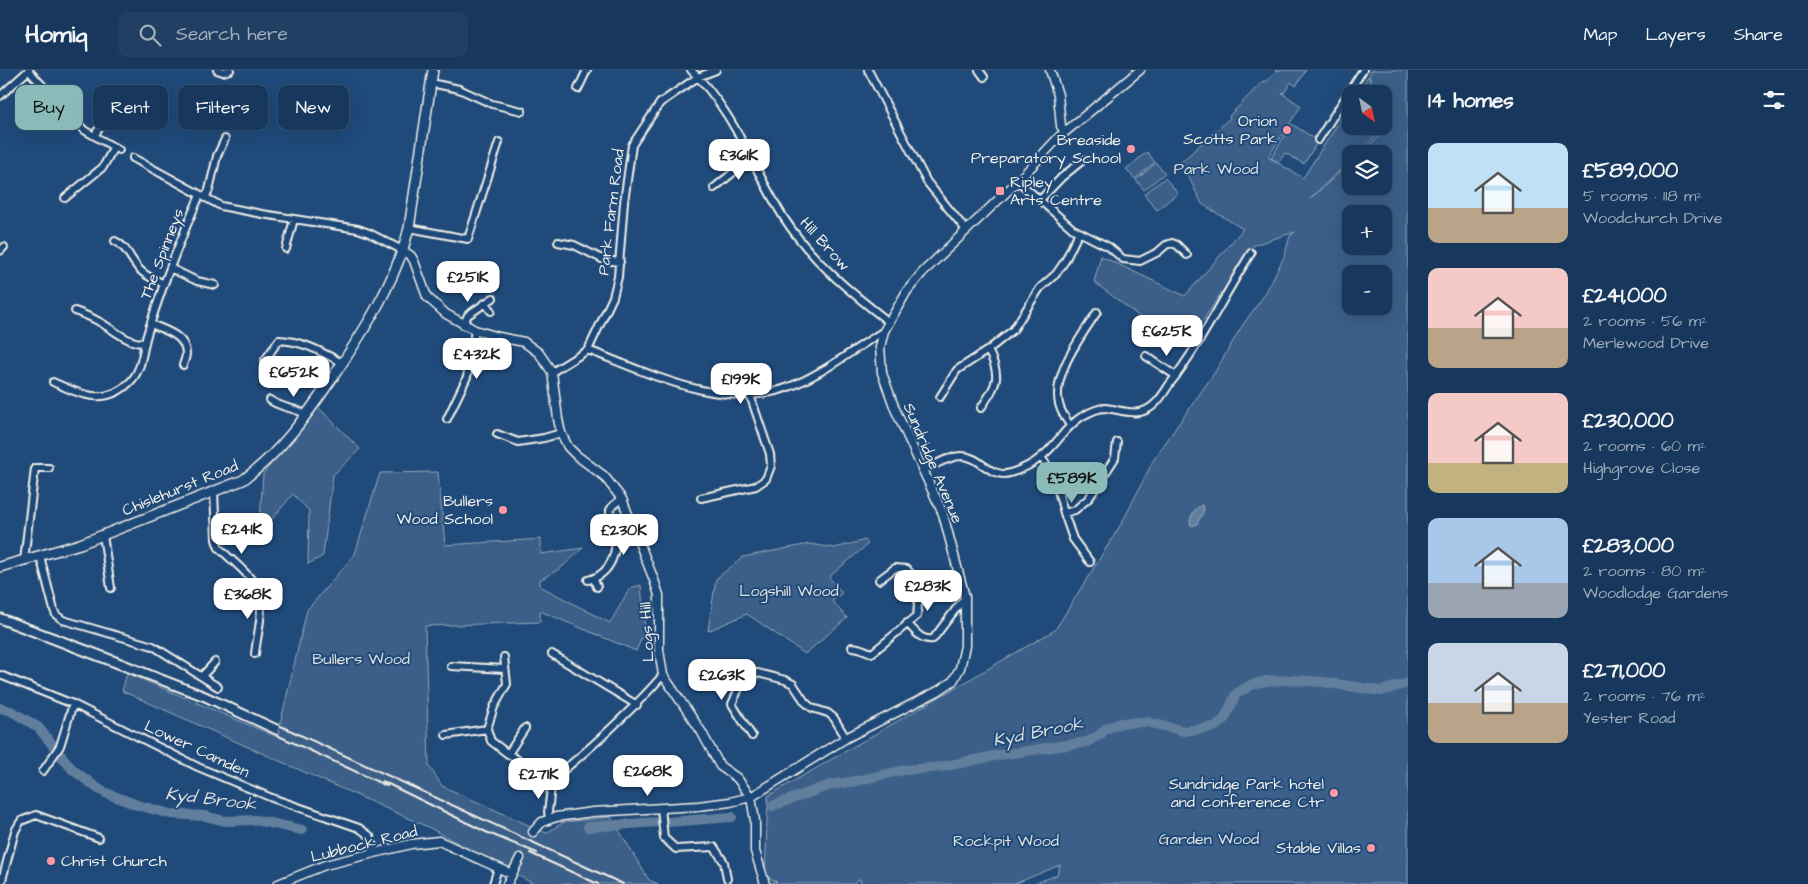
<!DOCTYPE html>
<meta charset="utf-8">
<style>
:root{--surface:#17385c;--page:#203f62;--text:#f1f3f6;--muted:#9eacbb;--line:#365272;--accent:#8bbbb9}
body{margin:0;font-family:"Architects Daughter",sans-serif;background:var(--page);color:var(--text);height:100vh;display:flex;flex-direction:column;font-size:19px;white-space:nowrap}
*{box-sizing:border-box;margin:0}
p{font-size:16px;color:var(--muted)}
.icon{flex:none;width:28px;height:28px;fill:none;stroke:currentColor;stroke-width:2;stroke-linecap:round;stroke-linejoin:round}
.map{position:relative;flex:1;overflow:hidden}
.panel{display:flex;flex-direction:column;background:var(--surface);width:400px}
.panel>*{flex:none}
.top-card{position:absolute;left:15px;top:15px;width:475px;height:45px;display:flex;gap:10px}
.needle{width:32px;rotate:147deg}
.fabs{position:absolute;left:1342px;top:15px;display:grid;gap:10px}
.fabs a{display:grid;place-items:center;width:50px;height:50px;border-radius:10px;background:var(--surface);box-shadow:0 5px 20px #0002,0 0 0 1px var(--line);font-size:25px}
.price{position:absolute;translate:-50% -42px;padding:0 11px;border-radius:10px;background:#fff;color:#222;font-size:16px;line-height:32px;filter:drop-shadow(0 1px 2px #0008)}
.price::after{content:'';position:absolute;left:50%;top:30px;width:15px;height:11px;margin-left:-8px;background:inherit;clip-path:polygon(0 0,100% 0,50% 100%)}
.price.selected{background:var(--accent);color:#111}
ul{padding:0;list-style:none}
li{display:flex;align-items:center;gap:15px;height:125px;padding:0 20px}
li span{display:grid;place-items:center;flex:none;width:140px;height:100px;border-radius:10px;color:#555}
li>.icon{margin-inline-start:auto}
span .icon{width:60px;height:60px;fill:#fffc;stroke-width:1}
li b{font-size:21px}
h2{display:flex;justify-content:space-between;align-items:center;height:60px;padding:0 20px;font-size:21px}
.tag{padding:0 18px;border-radius:10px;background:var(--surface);box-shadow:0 5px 20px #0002,0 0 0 1px var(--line);font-size:18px;line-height:45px}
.tag.selected{background:var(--accent);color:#111}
header{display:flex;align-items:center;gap:30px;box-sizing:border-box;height:70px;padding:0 25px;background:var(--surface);border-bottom:1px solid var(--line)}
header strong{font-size:24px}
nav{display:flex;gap:28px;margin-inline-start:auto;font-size:18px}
.search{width:350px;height:45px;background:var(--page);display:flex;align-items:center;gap:12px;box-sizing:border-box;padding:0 18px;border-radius:10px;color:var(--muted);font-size:19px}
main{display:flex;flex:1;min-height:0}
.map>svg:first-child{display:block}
.green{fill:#3a5f88;stroke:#97a8b8;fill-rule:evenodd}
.water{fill:#627e9d;stroke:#9cacbb}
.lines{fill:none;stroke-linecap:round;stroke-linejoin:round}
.river{stroke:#627e9d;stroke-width:10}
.tertiary-tunnel{stroke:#3f638a;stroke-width:8;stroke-dasharray:8 4;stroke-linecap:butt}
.minor-casing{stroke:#f4f1e8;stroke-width:10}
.tertiary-casing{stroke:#f4f1e8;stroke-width:11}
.secondary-casing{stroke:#f4f1e8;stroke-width:12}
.minor{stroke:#1f4a7a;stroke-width:6}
.tertiary{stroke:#1f4a7a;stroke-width:8}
.secondary{stroke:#1f4a7a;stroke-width:9}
.rail{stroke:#f4f1e8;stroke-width:2}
.poi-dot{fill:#ff9aa2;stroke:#1f4a7a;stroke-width:2}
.labels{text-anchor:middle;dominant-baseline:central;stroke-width:4;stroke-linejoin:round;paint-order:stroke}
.poi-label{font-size:16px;fill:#f4f1e8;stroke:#1f4a7a;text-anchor:end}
.park-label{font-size:16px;fill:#e1e2de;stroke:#1f4a7a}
.street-label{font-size:16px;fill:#f4f1e8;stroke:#1f4a7a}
.water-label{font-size:18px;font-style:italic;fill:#dee0dd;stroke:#1f4a7a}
</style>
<header>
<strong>Homiq</strong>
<div class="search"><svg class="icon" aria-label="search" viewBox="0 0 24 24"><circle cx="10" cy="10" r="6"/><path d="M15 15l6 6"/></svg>Search here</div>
<nav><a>Map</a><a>Layers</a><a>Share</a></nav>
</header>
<main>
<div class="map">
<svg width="1408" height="814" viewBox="0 0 1408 814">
<rect width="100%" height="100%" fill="#1f4a7a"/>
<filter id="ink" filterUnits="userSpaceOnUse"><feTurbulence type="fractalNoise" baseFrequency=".02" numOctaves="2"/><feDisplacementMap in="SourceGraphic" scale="10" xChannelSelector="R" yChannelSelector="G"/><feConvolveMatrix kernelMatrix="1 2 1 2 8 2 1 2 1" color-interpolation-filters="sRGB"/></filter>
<g filter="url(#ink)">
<path class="green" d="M1277,0h29l-10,16 -5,-4 -6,10 -3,1 19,13 -33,51 35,21 48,-75v23h33v2l-27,26h-6v5l-41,40 41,-37v24h33v-32h-24l28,-26 -4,-12v-22h-8l-7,-20 3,-4h36v814h-375l24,-9 3,-10 -46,19h-153l-1,-5 -7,5h-83v-1l7,-1 -12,-6 3,-80 287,-166 68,-109 31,-62 61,-87 27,-46 23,-32 19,-37 6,-21 5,-4 -41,13 -59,87 -34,1 -67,-51 7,-26 84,40 58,-67 -41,-25 -21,-42 49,-44 -1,-2 34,-35 3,1zM1351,144h33v32h-33zM1351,204h33v32h-33z
M1368,6l6,18h-17z
M1292,54l26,17 -14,23 -19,-11 -6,9 -8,-4z
M1147,82l8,10 -20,17 -9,-10z
M1156,93l9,10 -21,17 -8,-10z
M1165,108l13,15 -21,17 -13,-16z
M317,336l43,43 -27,26 -10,81 -15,8 1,-53 -16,-17 -34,41 4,-61z
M438,402l7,73 96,-6v15l42,-6 -22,20 -21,12v6l70,37 20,-35 11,-3 4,45 -9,21 -96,-40v11l-115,4 4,140 13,20 104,47 18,-11 47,-5 38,63 9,4h-124l-106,-57 -306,-136 5,-18 150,64 30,-127 48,-56 25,-81z
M865,470l3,4 -39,33 13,16 -10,8 15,17 -42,36 -58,-40 -39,17 8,-52 27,-22 66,-13 26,4z"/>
<path class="water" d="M1202,435l2,5 -7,14 -5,2 -2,-3c0,-7 5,-16 12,-18z"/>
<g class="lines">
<path class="river" d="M0,638l11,3 27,16 34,42 25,19 9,5 31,12 34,9 34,2 20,5 31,-1 46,10
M772,736l58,-21 26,-4 48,-11 37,-3 58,-12 88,-13 14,-8 4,-5 16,-6 26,-1 37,9 30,-4 10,-7 12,-26 15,-9 14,-4 24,-1 34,2 58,9 27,-8
M668,752l64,-5
M588,757l70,-5"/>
<path class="tertiary-tunnel" d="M520,788l13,-26"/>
<defs>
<path id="minor" d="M28,0l56,60 35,20
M217,0l6,2 7,-2
M691,0c43,41 62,99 93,148 27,42 66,74 105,104
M868,0l59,112 39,48
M979,0l5,7
M431,13l28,6 33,15 30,7
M578,19l9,-19
M0,26l29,-26
M95,65c8,-17 31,-25 32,-45
M1318,70l45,-70
M133,88l88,48 41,8 96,15 11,4 35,18
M1018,111l55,48 36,18 14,12 17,2 18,-9 8,-7 6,-2 5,2 10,10
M714,118l37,-30
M65,128l38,-31 11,-20
M205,128l4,-8 8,-34 8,-17
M1040,130l22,-23 21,-17
M409,158l59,11 31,-97
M115,171c12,5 16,20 25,29 7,7 16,10 24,14
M558,172l16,3 30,15 16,2
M286,179l8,-30
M0,181l4,-4
M170,198l27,13 18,4
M485,233l6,8
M75,241c8,3 16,6 23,10 15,8 30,23 47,22
M151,254c13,6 35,11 35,30 0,3 -2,8 -3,11
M463,255l5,-10 25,-17
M588,280c59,22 134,61 198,38 36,-13 66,-38 98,-57
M1146,286l30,20
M265,290l14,-20c24,1 43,12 63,23
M552,302l36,-22 25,-53 5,-20 6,-75 8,-57 28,-42 38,-26 18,-7
M53,312c27,12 52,25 77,0 13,-13 12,-31 17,-47 5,-17 11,-34 17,-51 11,-30 23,-60 36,-89
M940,327l17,-27 31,-20 25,-20 27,-42 16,-14 9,-13 14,-29
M270,330c11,8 24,8 36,14
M981,338c16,-24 21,-31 7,-58
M447,349l20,-42 8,-47
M1070,355c-5,-7 -9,-13 -11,-21 -7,-30 22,-67 38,-92
M497,364l21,8 26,-4 17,-5
M1041,387l13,19 10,37 9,26 17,23
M923,400c12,-5 26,-14 39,-14 18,0 29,23 48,17 10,-3 23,-9 31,-16 15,-11 23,-29 40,-40 7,-4 16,-9 24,-9 13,1 29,8 41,2 11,-5 17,-16 23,-25 32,-41 54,-88 82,-132
M214,421l2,49 3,8c11,11 29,24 36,37 12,19 2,48 0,69
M701,428l55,-12 10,-7 5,-13 -1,-12 -20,-59
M1064,443l11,-3 14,-12 26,-40 2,-16
M103,465l8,53
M40,486l14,54 2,5 7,5 90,26 65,41
M24,491l11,-93h14
M594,509l3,8
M588,510c25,-6 31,-32 26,-55 -2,-5 -5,-10 -4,-15 2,-5 7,-8 12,-11
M907,553c8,8 14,18 26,16l32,-42
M852,577c8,0 13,4 20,6l45,-37c2,-21 4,-30 -10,-47l-12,-1 -16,12
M552,584l85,51
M504,587l3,27 -13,23 -7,22 4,12 17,13 44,26
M451,596l54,3
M0,605l73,29 125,63 74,31 87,30 11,8 5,16
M202,606l13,-14
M446,665l41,-6
M752,666l-20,-32 8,-18 7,-9 6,-4h5l27,7 8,4 12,18 7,6 16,5 6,5 12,20
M508,684l17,-26
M43,701l17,-25 13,-42
M661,738l3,30 12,11 38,-2 10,15 3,17
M549,748l-1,-6 4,-32c40,-33 77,-66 111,-105
M1,814l14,-53 6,-10 15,-6 63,23
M493,814l5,-16"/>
<path id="tertiary" d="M1050,0l8,25 3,31 4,6
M404,181l7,5 3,5 13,36 19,17 29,16 24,7 25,5 15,11 13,19 6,47 3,14 7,14 8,8 28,21 18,23 32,81 5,15v55l4,25 38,56 19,35 17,12 14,19 4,24v30l10,33
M533,762l9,-10 14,-5 37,-5 105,-6 32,-4 21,-5 95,-59 92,-47 15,-10 7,-13 5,-22v-49l-22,-83 -48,-105 -13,-36 -2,-26 4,-16 23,-40 15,-18 96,-92 41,-44 81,-67
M278,814l47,-19 86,-21 28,-3 73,33
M507,814l13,-26"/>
<path id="secondary" d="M0,497l80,-23 163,-64c37,-27 64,-65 90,-103 31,-46 63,-95 76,-149l24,-158"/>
</defs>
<use href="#minor" class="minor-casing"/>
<use href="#tertiary" class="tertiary-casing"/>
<use href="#secondary" class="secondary-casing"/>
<use href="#minor" class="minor"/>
<use href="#tertiary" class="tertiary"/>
<use href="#secondary" class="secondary"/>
<path class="rail" d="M0,543l97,36 110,43 416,192
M0,554l203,77 184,85
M382,711l104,51 51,21
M530,783l68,31"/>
</g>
</g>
<g class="poi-dot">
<circle cx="1287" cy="60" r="5"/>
<circle cx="1131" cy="79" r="5"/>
<rect x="995" y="116" width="10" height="10" rx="2.5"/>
<circle cx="503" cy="440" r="5"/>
<circle cx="1334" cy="723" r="5"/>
<circle cx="1371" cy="778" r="5"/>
<circle cx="51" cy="791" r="5"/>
</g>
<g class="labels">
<g class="poi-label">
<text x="1277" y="51">Orion<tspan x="1277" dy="18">Scotts Park</tspan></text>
<text x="1121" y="70">Breaside<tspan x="1121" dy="18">Preparatory School</tspan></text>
<text x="1010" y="112" text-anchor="start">Ripley<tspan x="1010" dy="18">Arts Centre</tspan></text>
<text x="493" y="431">Bullers<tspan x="493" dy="18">Wood School</tspan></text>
<text x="1324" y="714">Sundridge Park hotel<tspan x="1324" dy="18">and conference Ctr</tspan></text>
<text x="1361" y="778">Stable Villas</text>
<text x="61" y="791" text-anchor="start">Christ Church</text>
</g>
<g class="park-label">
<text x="1216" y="99">Park Wood</text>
<text x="789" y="521">Logshill Wood</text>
<text x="361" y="589">Bullers Wood</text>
<text x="1209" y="769">Garden Wood</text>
<text x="1006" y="771">Rockpit Wood</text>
</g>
<g class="street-label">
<text transform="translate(611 142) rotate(-83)">Park Farm Road</text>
<text transform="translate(825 174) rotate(48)">Hill Brow</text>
<text transform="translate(162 184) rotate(-69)">The Spinneys</text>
<text transform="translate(933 393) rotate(67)">Sundridge Avenue</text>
<text transform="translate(180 418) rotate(-22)">Chislehurst Road</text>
<text transform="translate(647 562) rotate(-93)">Logs Hill</text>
<text transform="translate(197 679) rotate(25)">Lower Camden</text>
<text transform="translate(364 774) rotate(-14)">Lubbock Road</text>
</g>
<g class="water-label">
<text transform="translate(1038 662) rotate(-11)">Kyd Brook</text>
<text transform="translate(211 729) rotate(7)">Kyd Brook</text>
</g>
</g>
</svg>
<div class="fabs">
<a><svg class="needle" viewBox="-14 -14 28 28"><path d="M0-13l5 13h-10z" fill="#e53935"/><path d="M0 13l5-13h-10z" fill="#9eacbb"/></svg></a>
<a><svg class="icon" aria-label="layers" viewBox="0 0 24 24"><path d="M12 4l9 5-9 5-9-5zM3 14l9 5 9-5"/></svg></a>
<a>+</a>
<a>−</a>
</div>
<b class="price" style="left:739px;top:111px">£361K</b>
<b class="price" style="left:468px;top:233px">£251K</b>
<b class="price" style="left:1167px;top:287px">£625K</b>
<b class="price" style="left:477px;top:310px">£432K</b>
<b class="price" style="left:294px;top:328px">£652K</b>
<b class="price" style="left:741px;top:335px">£199K</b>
<b class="price selected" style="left:1072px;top:434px">£589K</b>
<b class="price" style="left:242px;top:485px">£241K</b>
<b class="price" style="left:624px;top:486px">£230K</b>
<b class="price" style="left:928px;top:542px">£283K</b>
<b class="price" style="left:248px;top:550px">£368K</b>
<b class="price" style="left:722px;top:631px">£263K</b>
<b class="price" style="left:648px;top:727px">£268K</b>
<b class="price" style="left:539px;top:730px">£271K</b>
<div class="top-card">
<a class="tag selected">Buy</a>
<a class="tag">Rent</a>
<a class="tag">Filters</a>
<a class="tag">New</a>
</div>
</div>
<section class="panel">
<h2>14 homes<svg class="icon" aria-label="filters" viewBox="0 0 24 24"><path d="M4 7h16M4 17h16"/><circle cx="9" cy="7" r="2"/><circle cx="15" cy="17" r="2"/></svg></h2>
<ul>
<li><span style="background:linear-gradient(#bfe0f5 65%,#b9a48a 0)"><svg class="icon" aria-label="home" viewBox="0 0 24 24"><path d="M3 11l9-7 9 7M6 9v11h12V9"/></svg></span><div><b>£589,000</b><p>5 rooms · 118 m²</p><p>Woodchurch Drive</p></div></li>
<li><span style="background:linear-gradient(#f6c9c9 60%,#b9a48a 0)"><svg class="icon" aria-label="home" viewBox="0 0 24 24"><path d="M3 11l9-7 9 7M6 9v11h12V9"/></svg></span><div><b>£241,000</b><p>2 rooms · 56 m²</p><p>Merlewood Drive</p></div></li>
<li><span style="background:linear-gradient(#f6c9c9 70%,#c2b280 0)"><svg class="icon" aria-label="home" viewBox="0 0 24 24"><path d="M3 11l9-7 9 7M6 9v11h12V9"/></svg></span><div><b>£230,000</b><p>2 rooms · 60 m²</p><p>Highgrove Close</p></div></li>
<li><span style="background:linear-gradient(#a9c7e8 65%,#9aa5b1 0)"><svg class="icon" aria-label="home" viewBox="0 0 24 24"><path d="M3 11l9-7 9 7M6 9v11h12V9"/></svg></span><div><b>£283,000</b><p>2 rooms · 80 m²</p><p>Woodlodge Gardens</p></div></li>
<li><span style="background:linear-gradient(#c9d6e8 60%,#b9a48a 0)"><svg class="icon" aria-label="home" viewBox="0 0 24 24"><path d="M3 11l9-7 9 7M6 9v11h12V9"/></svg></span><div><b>£271,000</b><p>2 rooms · 76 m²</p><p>Yester Road</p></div></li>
</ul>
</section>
</main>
